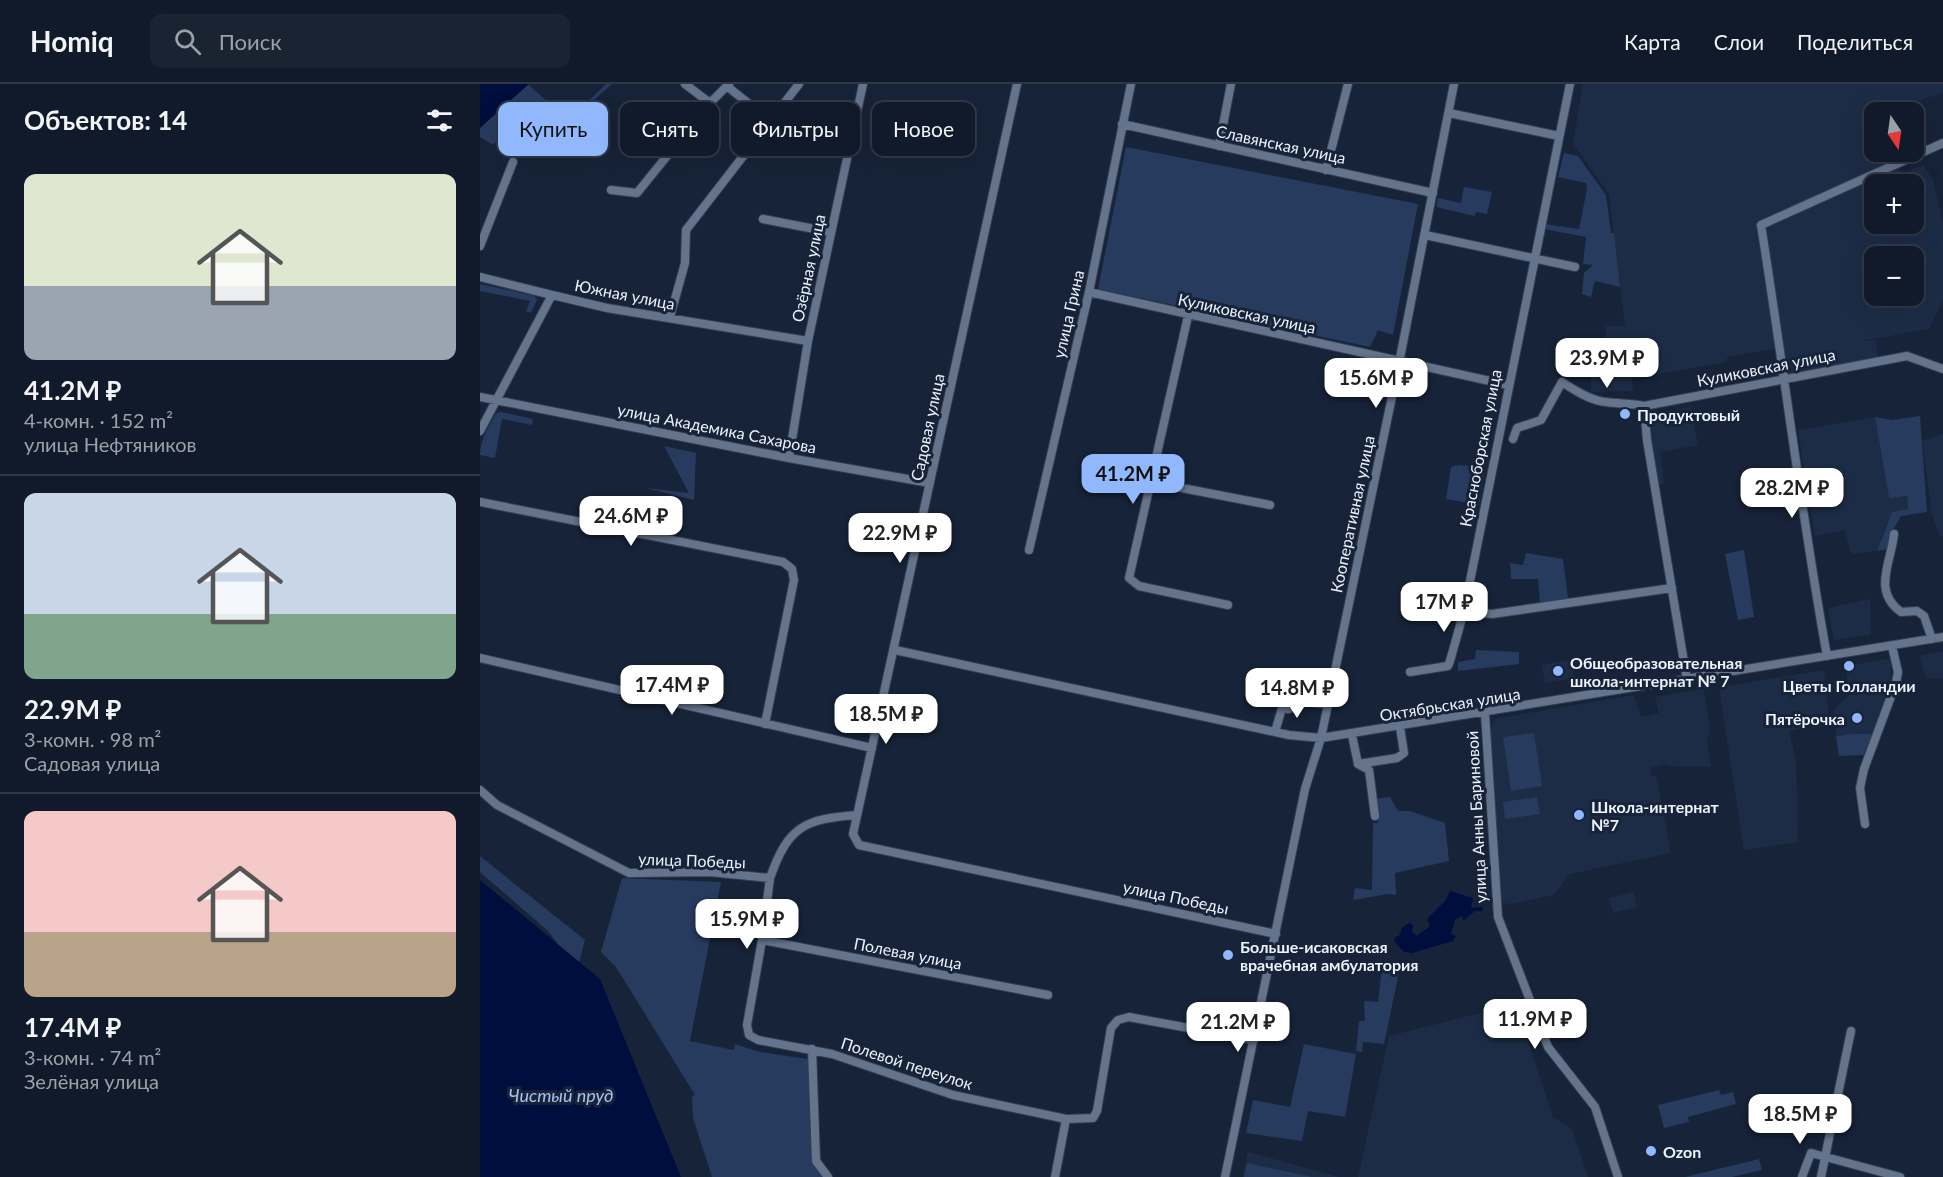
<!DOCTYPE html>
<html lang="ru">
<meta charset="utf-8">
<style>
:root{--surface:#111a2a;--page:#1a2332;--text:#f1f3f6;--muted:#9ca1a8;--line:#303847;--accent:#91b8fd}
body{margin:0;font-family:Lato,sans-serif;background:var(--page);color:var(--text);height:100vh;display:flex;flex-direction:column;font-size:22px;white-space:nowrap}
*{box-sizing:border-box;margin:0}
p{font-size:20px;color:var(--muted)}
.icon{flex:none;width:33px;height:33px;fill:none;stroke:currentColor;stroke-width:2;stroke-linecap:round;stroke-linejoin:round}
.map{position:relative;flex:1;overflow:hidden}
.details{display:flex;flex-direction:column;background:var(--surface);width:480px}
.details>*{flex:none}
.banner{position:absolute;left:18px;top:18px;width:570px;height:54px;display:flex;gap:12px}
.needle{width:39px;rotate:167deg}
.fabs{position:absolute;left:1384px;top:18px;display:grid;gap:12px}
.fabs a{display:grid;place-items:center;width:60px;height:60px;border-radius:12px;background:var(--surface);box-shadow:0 6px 24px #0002,0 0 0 2px var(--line);font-size:30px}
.price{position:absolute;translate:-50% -51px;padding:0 14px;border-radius:12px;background:#fff;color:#222;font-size:20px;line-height:39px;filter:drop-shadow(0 2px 3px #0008)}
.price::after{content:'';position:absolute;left:50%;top:36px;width:18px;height:14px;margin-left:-9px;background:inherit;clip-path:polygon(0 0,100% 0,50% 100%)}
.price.on{background:var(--accent);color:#111}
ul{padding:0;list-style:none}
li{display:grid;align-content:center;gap:12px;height:318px;padding:0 24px}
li+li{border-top:2px solid var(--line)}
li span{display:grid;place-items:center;height:186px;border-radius:12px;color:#555}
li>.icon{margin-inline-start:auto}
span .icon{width:108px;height:108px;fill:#fffc;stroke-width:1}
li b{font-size:26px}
h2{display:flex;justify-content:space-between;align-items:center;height:72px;padding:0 24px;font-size:26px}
.chip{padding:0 21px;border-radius:12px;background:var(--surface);box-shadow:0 6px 24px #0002,0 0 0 2px var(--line);font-size:21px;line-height:54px}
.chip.on{background:var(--accent);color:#111}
header{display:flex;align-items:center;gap:36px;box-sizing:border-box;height:84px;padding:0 30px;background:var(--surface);border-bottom:2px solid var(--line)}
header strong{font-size:28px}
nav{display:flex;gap:33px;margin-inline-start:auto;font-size:21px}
.search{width:420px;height:54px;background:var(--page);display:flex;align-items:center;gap:15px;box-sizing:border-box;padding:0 21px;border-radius:12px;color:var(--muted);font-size:22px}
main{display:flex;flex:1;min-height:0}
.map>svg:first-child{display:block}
.built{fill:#1d2c46;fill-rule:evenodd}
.green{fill:#273b5f}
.water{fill:#000e3d}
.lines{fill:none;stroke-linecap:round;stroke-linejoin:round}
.minor-casing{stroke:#363f4f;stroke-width:10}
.minor{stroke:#65748d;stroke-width:8}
.poi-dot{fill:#91b8fd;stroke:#172338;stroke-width:2}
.labels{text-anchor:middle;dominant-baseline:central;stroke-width:6;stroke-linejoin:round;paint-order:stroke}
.street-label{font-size:16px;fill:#ebf2fd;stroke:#172338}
.poi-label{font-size:16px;font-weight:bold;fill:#ebf2fd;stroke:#172338;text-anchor:start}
.water-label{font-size:18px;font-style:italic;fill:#a6c1f1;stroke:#172338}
</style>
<header>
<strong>Homiq</strong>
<div class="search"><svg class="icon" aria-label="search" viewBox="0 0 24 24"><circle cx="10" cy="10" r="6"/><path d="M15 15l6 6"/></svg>Поиск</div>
<nav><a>Карта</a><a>Слои</a><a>Поделиться</a></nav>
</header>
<main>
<section class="details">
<h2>Объектов: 14<svg class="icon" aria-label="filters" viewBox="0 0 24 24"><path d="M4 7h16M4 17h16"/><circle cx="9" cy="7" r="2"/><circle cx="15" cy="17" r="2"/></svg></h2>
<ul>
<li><span style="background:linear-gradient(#dfe7d0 60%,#9aa5b1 0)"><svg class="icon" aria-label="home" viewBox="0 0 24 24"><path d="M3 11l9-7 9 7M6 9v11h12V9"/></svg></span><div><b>41.2M ₽</b><p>4-комн. · 152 m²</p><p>улица Нефтяников</p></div></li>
<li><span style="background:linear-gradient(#c9d6e8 65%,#7fa58c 0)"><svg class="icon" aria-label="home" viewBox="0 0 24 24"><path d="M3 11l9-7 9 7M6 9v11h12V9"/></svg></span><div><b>22.9M ₽</b><p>3-комн. · 98 m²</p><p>Садовая улица</p></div></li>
<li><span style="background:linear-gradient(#f6c9c9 65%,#b9a48a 0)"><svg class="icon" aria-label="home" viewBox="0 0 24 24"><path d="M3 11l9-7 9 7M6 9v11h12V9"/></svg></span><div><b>17.4M ₽</b><p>3-комн. · 74 m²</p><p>Зелёная улица</p></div></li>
</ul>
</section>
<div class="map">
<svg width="1463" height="1093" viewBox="0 0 1463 1093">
<rect width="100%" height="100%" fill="#172338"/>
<path class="built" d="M1103,0h360v9l-52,15v4h-16v40h22l4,23 22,-10 10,15 10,43v78l-14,28 -69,12 15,-1 4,20 -92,15 -4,-28 -55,10 -3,5 -93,17 1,12 -42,1v-47h15v-19h19l-16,-132 -36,-50zM1395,100h39v40h-39zM1395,172h39v40h-39z
M1211,323l7,38 -38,7 4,31 -8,2 -11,-70z
M1395,333l14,80 18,-1 1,14 -21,12 -10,29 -26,3 -6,-24 -30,6 -17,-106z
M1463,350v102h-3l-8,-21 -10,-74z
M1390,515l1,36 -37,5 -6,-32z
M1463,567v27h-17l-7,-22z
M1411,574l-1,28 -18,48 -36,2 -2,-26 15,-15 -3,-29z
M1091,576l3,18 -29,5 -3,-18z
M1344,586l5,51 -29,4v4l-11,2 7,30 2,81 -54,8 -25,-163z
M1224,605l6,42 -3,10 4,26 -42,-1 -1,-2 -18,4 2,9 4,-1 15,77 -101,21 -17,21 -41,9 -12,-1 -10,-170 4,-14 140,-24 7,22 18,-4 -4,-16z
M1154,808l3,15 -24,6 -4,-15z
M1036,920l37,113 19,12 16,48h-230l31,-141z
M768,1068l91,25h-96z"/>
<path class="green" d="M48,0l33,30 17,-3 28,-27h6l-48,43 -28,-22 -43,40 -13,-8v-12z
M646,63l292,57 -25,131 -15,-5 -8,17 -272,-58z
M1084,69l14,3 28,39 5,38h3l6,54 -25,-6 -4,16 -9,-3 2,-21 9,-8 -10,-1 3,-27 -42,-8 1,-5 34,5 8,-40 -1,-6 -28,-6z
M984,103l28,5 -5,22 -11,-2 -1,4 -39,-9 2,-9 23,5z
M0,200l55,12 2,4 -6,13 -5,-2 4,-10 -50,-10z
M21,328l32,7 -1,6 -30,-6 -7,39 -15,-3c0,-15 9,-29 16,-42z
M1440,332l7,96 -26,4 -7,12 -6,21 -11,2 15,-39 16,-3 -1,-13 -18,2 -14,-81 17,3z
M184,362l32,7 -2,47 -48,-12 43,5z
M979,381l26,3 -6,37 -33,-6 5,-32z
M1264,466l10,67 -16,3 -13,-66z
M1046,469l37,6 5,39 -28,5 -2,-24h-27l-1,-16 13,2z
M996,566l43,2v12l-61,7v-9l17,-3z
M1054,649l8,53 -31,5 -8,-54z
M1374,650h18l-8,21 -25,1 -3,-20z
M910,713l8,14h12l35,12 4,38 -54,12 1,22 -8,-1 -35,6 2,-12 17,2 1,-67h5l-3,-24z
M1057,713l3,17 -35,5 -2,-17z
M0,772l105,84 -8,30 -29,-39 -68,-59z
M142,794l99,4 -31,159 44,9 1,-6 25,8 48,7 16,118h-112l-19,-59 -1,-22 3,-1 -79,-128 -15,-15z
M902,884l17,4 -15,72 -21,-2 -1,10 -6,-1 3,-30h6l-1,-20 14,1z
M824,960l52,10 -11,63 -37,-6 -6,30 -56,-8 7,-33 37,7z
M1239,1006l2,5 12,-3 3,12 -48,13 1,5 -25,6 -6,-23z
M1279,1075l3,11 -30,7h-47z
M767,1079l65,14h-68z"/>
<path class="water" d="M0,0h49l-49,44z
M0,796l120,99 81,198h-201z
M970,807l23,7 -2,10 11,-1 1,4h-8l-12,10 -1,-5 -7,4 -4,14 5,2 -3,5 -41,12 -8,-1 -10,-11 1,-4 4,-1 3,-8 7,-5 4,2 -1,7 5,4 13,-10 -3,-7 19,-19z"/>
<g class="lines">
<defs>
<path id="minor" d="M205,0l25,19
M537,0l-164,750 6,11 417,89
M248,3l36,29 4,7
M969,29l110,23
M642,40l311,69
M739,62l12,-62
M846,86l22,-86
M131,106l26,3 73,-90 19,-19
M283,135l67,13
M945,151l150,32
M0,162l33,-84
M0,193l72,18
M609,208l419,93
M708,232l-59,262 10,8 89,19
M190,233l15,-54 1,-33 113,-146
M0,313l309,61 141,25
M1164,322l3,34 40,240
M0,347l72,-136 55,13 201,33
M1033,355l4,-11 24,-8 21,-38c12,8 29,19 44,20 13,2 25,1 38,4l263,-50 36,13
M309,374l19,-117 55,-257
M671,398l119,23
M0,418l303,60 9,7 2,11 -29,144
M1414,450c-3,29 -22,57 7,78l16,-1 7,5 8,23
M549,466l60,-258 42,-208
M984,527l28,3 180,-26
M415,566l394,85 32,3 622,-101
M1347,572c-26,-143 -43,-287 -66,-431l182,-82
M0,574l392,90
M930,588l38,-6 2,-5 14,-50 106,-527
M803,608l27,5 5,6 12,1
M1005,629l13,204 50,130 47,60 23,70
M795,648l7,-24 7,1 7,-15
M872,651l6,29 39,-6 7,-5 -4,-26
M878,680l11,6 6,46
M0,706l17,15 132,68 81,-1 60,6c18,-52 35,-59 87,-63
M1385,740l-5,-36 4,-19 32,-86 2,-11 -6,-26
M290,794l-8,62 -15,85 2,10 9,5 74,14 121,41 113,24 27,-1 4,-7 14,-83 7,-8 11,-3 125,23
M282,856l286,55
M332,965l4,112 12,16
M575,1093l11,-58
M745,1093l80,-388 16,-51 78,-375 55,-279
M1322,1093l9,-24 89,24
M1341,1093l30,-146"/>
</defs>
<use href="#minor" class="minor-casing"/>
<use href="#minor" class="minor"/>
</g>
<g class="poi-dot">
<circle cx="1145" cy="330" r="6"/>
<circle cx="1369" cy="582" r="6"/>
<circle cx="1078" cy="587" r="6"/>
<circle cx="1377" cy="634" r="6"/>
<circle cx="1099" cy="731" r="6"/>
<circle cx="748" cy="871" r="6"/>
<circle cx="1171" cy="1067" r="6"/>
</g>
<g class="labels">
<g class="street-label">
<text transform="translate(801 60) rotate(12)">Славянская улица</text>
<text transform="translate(328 184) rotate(-78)">Озёрная улица</text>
<text transform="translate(145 210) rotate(11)">Южная улица</text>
<text transform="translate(767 229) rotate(12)">Куликовская улица</text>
<text transform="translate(588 230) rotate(-77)">улица Грина</text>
<text transform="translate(1286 283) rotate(-11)">Куликовская улица</text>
<text transform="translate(447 343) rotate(-78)">Садовая улица</text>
<text transform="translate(237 344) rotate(11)">улица Академика Сахарова</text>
<text transform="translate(1000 364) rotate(-79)">Красноборская улица</text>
<text transform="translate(872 430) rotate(-78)">Кооперативная улица</text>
<text transform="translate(970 620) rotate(-9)">Октябрьская улица</text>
<text transform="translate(996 733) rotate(-93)">улица Анны Бариновой</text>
<text transform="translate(212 776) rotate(2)">улица Победы</text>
<text transform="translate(696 813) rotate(12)">улица Победы</text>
<text transform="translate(428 869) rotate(11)">Полевая улица</text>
<text transform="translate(427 979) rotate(18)">Полевой переулок</text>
</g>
<g class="poi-label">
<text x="1157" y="330">Продуктовый</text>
<text x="1090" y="578">Общеобразовательная<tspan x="1090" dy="18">школа-интернат № 7</tspan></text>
<text x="1369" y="601" text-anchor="middle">Цветы Голландии</text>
<text x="1365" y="634" text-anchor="end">Пятёрочка</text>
<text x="1111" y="722">Школа-интернат<tspan x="1111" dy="18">№7</tspan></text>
<text x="760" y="862">Больше-исаковская<tspan x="760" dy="18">врачебная амбулатория</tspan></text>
<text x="1183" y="1067">Ozon</text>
</g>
<g class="water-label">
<text x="81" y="1011">Чистый пруд</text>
</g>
</g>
</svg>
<div class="fabs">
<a><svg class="needle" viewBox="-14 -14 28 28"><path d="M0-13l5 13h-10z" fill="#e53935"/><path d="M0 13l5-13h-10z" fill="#9ca1a8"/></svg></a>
<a>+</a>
<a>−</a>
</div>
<b class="price" style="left:1127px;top:305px">23.9M ₽</b>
<b class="price" style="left:896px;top:325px">15.6M ₽</b>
<b class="price on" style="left:653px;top:421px">41.2M ₽</b>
<b class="price" style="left:1312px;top:435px">28.2M ₽</b>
<b class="price" style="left:151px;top:463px">24.6M ₽</b>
<b class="price" style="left:420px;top:480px">22.9M ₽</b>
<b class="price" style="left:964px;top:549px">17M ₽</b>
<b class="price" style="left:192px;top:632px">17.4M ₽</b>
<b class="price" style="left:817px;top:635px">14.8M ₽</b>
<b class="price" style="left:406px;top:661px">18.5M ₽</b>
<b class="price" style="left:267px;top:866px">15.9M ₽</b>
<b class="price" style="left:1055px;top:966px">11.9M ₽</b>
<b class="price" style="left:758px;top:969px">21.2M ₽</b>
<b class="price" style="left:1320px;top:1061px">18.5M ₽</b>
<div class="banner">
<a class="chip on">Купить</a>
<a class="chip">Снять</a>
<a class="chip">Фильтры</a>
<a class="chip">Новое</a>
</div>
</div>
</main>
